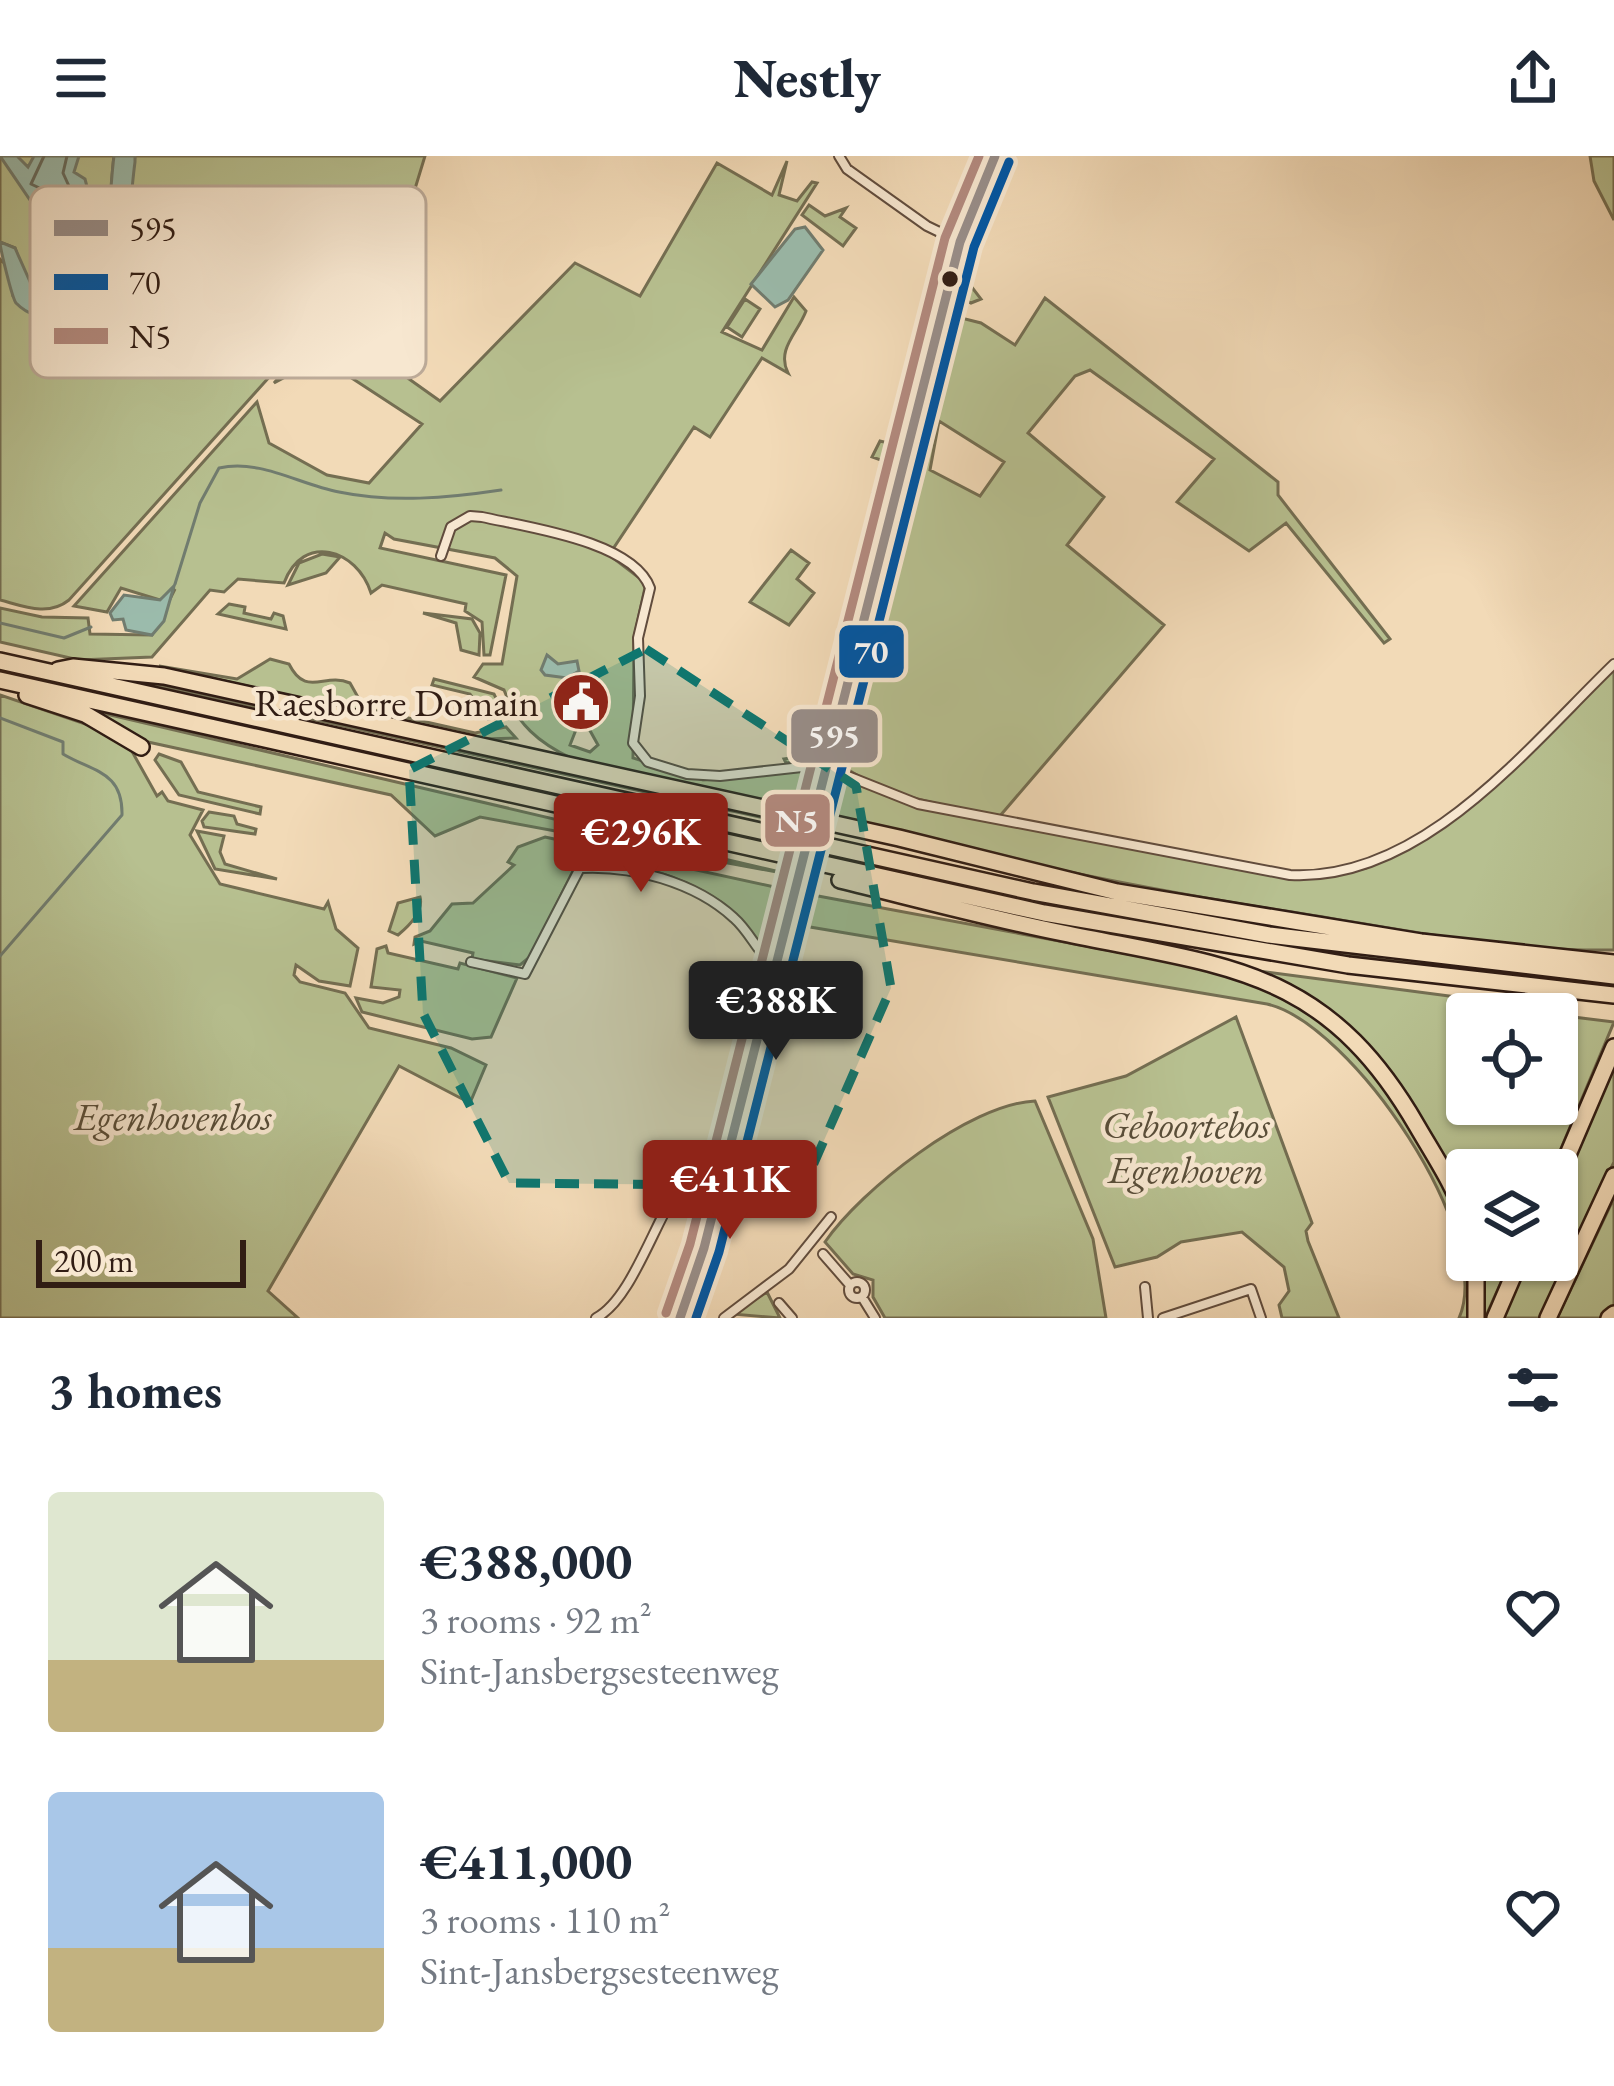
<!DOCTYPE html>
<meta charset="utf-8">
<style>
:root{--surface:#fff;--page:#f2f2f3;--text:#1f2937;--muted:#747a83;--accent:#8f2418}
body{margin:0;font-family:"EB Garamond",serif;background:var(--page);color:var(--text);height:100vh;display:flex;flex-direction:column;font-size:45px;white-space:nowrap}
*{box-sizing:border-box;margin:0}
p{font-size:39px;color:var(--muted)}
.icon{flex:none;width:66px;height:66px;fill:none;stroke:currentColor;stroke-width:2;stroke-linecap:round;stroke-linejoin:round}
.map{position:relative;height:1162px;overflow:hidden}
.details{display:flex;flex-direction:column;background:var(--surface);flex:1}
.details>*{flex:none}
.controls{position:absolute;left:1446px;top:837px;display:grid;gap:24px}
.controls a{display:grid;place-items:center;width:132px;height:132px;border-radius:12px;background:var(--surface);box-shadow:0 3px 9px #0004;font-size:60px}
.scale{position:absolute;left:36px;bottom:30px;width:210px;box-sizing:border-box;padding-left:12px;border:6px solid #311d14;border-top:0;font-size:33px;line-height:42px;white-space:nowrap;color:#311d14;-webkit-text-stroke:9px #f7e7d0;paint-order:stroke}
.price{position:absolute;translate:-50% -102px;padding:0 27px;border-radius:12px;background:var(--accent);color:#fff;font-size:39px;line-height:78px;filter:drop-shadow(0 3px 6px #0008)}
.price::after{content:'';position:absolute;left:50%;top:72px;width:36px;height:27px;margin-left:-18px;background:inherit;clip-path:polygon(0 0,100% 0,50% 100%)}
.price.current{background:#222;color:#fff}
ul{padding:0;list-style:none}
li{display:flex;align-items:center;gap:36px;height:300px;padding:0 48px}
li span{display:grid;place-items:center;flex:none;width:336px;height:240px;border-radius:12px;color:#555}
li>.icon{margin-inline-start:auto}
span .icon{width:144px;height:144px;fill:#fffc;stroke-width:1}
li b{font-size:51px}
h2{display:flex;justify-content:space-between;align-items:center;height:144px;padding:0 48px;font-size:51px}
header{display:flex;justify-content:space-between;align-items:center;height:156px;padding:0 48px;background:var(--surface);font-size:54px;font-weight:800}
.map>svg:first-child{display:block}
.green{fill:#b7c090;stroke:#746e52;stroke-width:3;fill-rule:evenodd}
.water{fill:#9bbbac;stroke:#717c6f;stroke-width:3}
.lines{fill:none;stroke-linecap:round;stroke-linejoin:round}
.shore{stroke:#666c60;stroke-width:3}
.stream{stroke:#717c6f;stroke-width:3}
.minor-casing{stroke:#614c3d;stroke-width:12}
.secondary-casing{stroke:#311d14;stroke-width:15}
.motorway-casing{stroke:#311d14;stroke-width:20}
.minor{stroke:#f7e7d0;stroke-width:8}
.secondary{stroke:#f7e7d0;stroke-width:10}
.motorway{stroke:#f2dab7;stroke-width:15}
.secondary-bridge-casing{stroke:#311d14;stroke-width:15;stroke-linecap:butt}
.secondary-bridge{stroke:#f7e7d0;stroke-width:10}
.bus-1-casing{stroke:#f7e7d0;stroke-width:18}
.bus-2-casing{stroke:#f7e7d0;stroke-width:18}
.bus-3-casing{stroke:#f7e7d0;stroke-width:18}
.bus-1{stroke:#988e8a;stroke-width:9}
.bus-2{stroke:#0056a4;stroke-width:9}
.bus-3{stroke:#b38a7f;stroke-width:9}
.marked{fill:#0f766e;fill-opacity:0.2;stroke:#0f766e;stroke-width:9;stroke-dasharray:24 15;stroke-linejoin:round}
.bus-dot{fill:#311d14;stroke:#f7e7d0;stroke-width:4.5}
.labels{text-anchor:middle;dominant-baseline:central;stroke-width:9;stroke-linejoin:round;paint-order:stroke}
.poi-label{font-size:39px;fill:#311d14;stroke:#f7e7d0;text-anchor:end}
.park-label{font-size:39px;font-style:italic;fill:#594e39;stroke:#f7e7d0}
.key{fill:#f7e7d0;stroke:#bcaa98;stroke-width:3}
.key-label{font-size:33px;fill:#311d14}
.line-badge{stroke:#f7e7d0;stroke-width:4.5}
.badge-label{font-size:33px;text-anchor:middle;font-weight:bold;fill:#fff}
</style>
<header><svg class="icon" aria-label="menu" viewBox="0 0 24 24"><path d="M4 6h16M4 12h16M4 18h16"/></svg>Nestly<svg class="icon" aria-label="share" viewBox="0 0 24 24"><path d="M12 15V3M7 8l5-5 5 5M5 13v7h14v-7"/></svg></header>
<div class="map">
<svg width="1614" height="1162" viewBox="0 0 1614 1162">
<rect width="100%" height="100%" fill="#f2dab7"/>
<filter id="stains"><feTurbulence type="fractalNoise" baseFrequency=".00167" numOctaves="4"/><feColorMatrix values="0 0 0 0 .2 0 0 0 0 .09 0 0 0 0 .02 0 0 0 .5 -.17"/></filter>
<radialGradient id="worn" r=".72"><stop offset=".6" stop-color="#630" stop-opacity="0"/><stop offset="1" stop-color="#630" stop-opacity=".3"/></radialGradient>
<path class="green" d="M0,0h114c-6,44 0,137 -55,146l-30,-13 -14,-41 -15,-6z
M135,0h290l-22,72 -334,372c-21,17 -46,6 -69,0v-341l9,9 4,28 16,15 73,-12 21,-48z
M1590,0h24v64l-20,-39z
M787,5l-8,34 18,6 15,-19 5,1 -95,149 40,18 32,-53 12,14c-8,22 -30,38 -18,62l-26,-15 -52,79 -16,-10 -85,128 37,28 -12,55 -1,120 70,22 103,-12 12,11 -10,34 -237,-55c-32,-15 -54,-34 -67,-68l-30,-13 9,-13h19l15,-88 -22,-18 -101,-19 -9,-6 -5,15 126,27 -16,80h-6l-2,-33 -17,-11 1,-7 -84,-19 -11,8c-14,-44 -68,-61 -87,-10l-46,-4 -14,13 -14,-2 -58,67 -73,3 -79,-18v-34l42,9 46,1 2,16 62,1 23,-46 -15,11 -39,-12 -14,24 -33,-6 183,-204 12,41 58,32 42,8 53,-59 -101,-66 -47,25 55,-61 111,79 135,-138 65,33 77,-133 55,32zM574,529l15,5 -3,11 9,5 -7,21 10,18 -8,7 -20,-7 7,-18 -16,-6z
M809,49l16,11 21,-8 -6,9 16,11 -13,18 -41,-31z
M955,105l13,7 -4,9 17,22 -10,4 -11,-6 -3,20 24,6 34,22 30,-47 233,184v13l112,144 -6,4 -98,-120 -37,28 -72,-49 37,-43 -124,-89 -15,6 -47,57 76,64 -37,48 97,80 -165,192c-57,-13 -136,-21 -174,-69l-11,11 -28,4 -2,-4 21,-3 14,-14 40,-152 14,-96 16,4 9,-32 -26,-9 8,-16 16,4 20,-79h12zM939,265l65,41 -24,34 -50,-26z
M745,143l15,10 -18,28 -15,-10z
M791,394l18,13 -12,16 17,14 -25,32 -39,-23z
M322,398l18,3 -14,16 -38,12 11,-22z
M229,448l16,3 -1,6 27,6 3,-6 9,3 3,13 -68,-15z
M423,457l49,6 8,14 -1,22 -18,-5 -5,-27z
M270,503l19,5c17,34 35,8 61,19l14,25 111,25 31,-6 10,11 -34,1 -323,-73 78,13z
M0,512l799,181 -1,5 -798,-182z
M1614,512v282c-114,2 -223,-23 -335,-40 -155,-24 -306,-57 -457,-94l7,-36 8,-5 80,32 348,66 65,3 36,-8 60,-31 67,-54z
M145,521l660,146v4l-681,-149z
M434,523l60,15 11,23 -17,2 -18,-25 -38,-9z
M0,539l103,35 26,16 28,50 5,-4 6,9 35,9 -13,25 30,49 104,25 4,-7 8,27 22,19 -8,38 -31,-5 -23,-16 -2,10 6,7 45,11 24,35 82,20 35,17 -16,38 -71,-37 -131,225 30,27h-298z
M85,553l708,166 -313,-58 -45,19 -44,-41 -243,-53z
M159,598l22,8 17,30 63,15 -1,7 -81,-19 -24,-35z
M209,656l25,4 3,8 19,5 -1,5 -51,-7 -2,-6z
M197,675l27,5 -4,16 5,12 52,15 -62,-10z
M545,681l243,53 -13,57 -10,6c-13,-18 -25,-39 -44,-51 -36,-24 -103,-50 -146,-35l-44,89 -11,9 -48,-6 1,-6 -52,-12 -7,3 1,-7 15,-6 22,-27 21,-1 41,-38 -6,-3 10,-15z
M949,725l273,53 376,49 -2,5c-218,-26 -433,-59 -649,-102z
M802,737l391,73c37,9 80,21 113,41 64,39 141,159 159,231 7,25 5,52 4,80h-10c37,-83 -108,-295 -192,-314l-457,-77 -16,-5z
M420,741c4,15 -11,29 -22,38l-9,-4 9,-28z
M386,790l2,7 70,16 2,-6 57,15 -26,59 -19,2 -110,-27 -6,-14 27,5 16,-6 1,-7 -29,-3 6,-38z
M1258,815l252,33 35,10h-78v90h90v-89l57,7 -62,148h-85v39c-65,-111 -86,-178 -209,-238z
M1236,861l76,206 -6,8 2,10 31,77h-57l-3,-13 10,-14 -5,-24 -42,-35 -61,10 -24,15 -42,10 -67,-170 78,-21z
M1614,901v105l-72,156h-42l26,-58h31v-69z
M1035,945l58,138 13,79h-221l-12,-21v-17l-20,-6 -28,-32c36,-52 144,-138 210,-141z
M1614,1042v109l-12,11h-45z
M1481,1104h30l-26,58h-4z
M767,1136l13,26 -48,-4z"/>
<path class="water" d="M0,0h17l11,11 6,-11h45l-5,16 11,7 6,23 -6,21 -16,3 -19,-23 -20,-3z
M114,0h21v6c-6,44 -5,100 -33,138 -18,24 -64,26 -86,3 -4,-5 -16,-55 -16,-61l15,6 21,47c77,26 71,-89 78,-139z
M805,71l18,23 -35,50 -13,7 -24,-23 44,-55z
M174,430l-10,35 -12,14 -26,-5 -3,-11 -10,1 -3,-7 14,-18 36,5z
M547,499l11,9 19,-3 2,10 -12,7 -22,-3 -4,-5z"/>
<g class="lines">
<path class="shore" d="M44,0l-13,28 36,17 6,-6 -10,-22 4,-17"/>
<path class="stream" d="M175,428l25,-81 19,-35c42,-9 79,16 120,24 53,11 109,6 162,-2
M0,467l64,15 27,-11
M0,562l63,24v12c30,18 60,17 59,61l-122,141"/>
<defs>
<path id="minor" d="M839,0l8,13 80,57 33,16
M441,400l10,-29 19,-11 12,1c44,10 151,24 168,71l-12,50 2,58 -7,47 15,19 39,12 33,2 100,-11 98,39 372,71c132,7 237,-127 324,-211
M471,806l54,12 55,-106c52,-3 115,14 154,50 15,13 23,33 37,45
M823,1098l27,31
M849 1134a8 8 0 1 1 16 0a8 8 0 1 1-16 0Z
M1145,1131l3,31
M862,1141l13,21
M779,1147l13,15
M596,1162c52,-27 75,-177 133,-168
M724,1162l65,-49 42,-52
M1163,1162l88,-29 10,29"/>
<path id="secondary" d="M820,638l140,-552 35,-86
M680,1162l24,-70 87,-338"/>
<path id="motorway" d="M0,505l1033,231 236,43 345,41
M58,514l15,-3 91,9 735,162 218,54 304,50 193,21
M0,524l1044,233 304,52 266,30
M27,539l58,19 56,33
M840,724c74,18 148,38 223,53 164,34 262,34 354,193 18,31 39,62 50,97
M1557,1024l57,-133
M1476,1104v58
M1495,1162l25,-58
M1548,1162l66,-142
M1609,1162l5,-4"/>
</defs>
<use href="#minor" class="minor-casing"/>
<use href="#secondary" class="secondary-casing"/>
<use href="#motorway" class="motorway-casing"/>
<use href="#minor" class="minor"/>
<use href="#secondary" class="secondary"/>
<use href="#motorway" class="motorway"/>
<defs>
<path id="secondary-bridge" d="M791,754l29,-116"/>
</defs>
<use href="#secondary-bridge" class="secondary-bridge-casing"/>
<use href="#secondary-bridge" class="secondary-bridge"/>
<defs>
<path id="bus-1" d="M680,1162l24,-70 256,-1006 35,-86"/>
<path id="bus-2" d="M696,1162l23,-66 255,-1005 35,-85"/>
<path id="bus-3" d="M666,1157l24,-69 255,-1006 34,-82"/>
</defs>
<use href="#bus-1" class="bus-1-casing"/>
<use href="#bus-2" class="bus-2-casing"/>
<use href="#bus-3" class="bus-3-casing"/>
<use href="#bus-1" class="bus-1"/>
<use href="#bus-2" class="bus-2"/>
<use href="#bus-3" class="bus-3"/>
</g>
<path class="marked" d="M646,493l210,137 35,202 -87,198 -295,-3 -86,-170 -14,-243z"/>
<defs>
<symbol id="civic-disc" viewBox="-11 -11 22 22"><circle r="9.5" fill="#8f2418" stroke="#f7e7d0"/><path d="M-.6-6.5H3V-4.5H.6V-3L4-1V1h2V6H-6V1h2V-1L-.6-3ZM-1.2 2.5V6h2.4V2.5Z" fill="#fff"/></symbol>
</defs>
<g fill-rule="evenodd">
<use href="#civic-disc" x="548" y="513" width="66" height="66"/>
</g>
<circle class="bus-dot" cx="950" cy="123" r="10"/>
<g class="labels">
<g class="poi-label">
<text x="539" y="546">Raesborre Domain</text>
</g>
<g class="park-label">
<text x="173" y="960">Egenhovenbos</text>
<text x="1186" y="968">Geboortebos<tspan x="1186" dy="45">Egenhoven</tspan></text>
</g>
</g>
<rect x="30" y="30" width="396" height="192" rx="18" class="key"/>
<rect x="54" y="64" width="54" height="16" fill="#988e8a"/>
<rect x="54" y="118" width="54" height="16" fill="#0056a4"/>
<rect x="54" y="172" width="54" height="16" fill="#b38a7f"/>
<g class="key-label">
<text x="129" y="84">595</text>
<text x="129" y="138">70</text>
<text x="129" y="192">N5</text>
</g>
<g class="line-badge">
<rect x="837" y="467" width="69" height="57" rx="12" fill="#0056a4"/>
<rect x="789" y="551" width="91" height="58" rx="12" fill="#988e8a"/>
<rect x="763" y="636" width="69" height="57" rx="12" fill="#b38a7f"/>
</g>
<g class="badge-label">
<text x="871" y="507">70</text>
<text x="834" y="591">595</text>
<text x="797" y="676">N5</text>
</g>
<rect width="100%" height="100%" filter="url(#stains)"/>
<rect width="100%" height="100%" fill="url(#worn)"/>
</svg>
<div class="controls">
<a><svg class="icon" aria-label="locate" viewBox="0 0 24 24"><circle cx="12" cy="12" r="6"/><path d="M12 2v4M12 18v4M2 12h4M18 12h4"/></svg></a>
<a><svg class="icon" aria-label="layers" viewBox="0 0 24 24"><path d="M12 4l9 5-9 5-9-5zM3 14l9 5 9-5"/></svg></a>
</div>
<div class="scale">200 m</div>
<b class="price" style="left:641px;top:739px">€296K</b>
<b class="price current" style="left:776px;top:907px">€388K</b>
<b class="price" style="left:730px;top:1086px">€411K</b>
</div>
<section class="details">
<h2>3 homes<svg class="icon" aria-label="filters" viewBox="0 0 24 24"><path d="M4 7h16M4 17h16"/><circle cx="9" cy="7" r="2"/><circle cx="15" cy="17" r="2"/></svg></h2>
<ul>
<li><span style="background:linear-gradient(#dfe7d0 70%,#c2b280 0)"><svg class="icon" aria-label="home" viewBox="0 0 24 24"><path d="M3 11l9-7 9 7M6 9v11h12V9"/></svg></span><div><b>€388,000</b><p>3 rooms · 92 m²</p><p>Sint-Jansbergsesteenweg</p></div><svg class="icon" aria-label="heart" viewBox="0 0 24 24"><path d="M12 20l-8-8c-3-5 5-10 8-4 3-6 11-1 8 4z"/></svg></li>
<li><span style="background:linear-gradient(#a9c7e8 65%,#c2b280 0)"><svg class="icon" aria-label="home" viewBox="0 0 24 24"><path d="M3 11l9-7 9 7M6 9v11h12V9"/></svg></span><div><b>€411,000</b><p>3 rooms · 110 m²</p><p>Sint-Jansbergsesteenweg</p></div><svg class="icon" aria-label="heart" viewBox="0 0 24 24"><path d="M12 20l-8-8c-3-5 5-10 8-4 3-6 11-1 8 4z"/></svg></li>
</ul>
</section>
